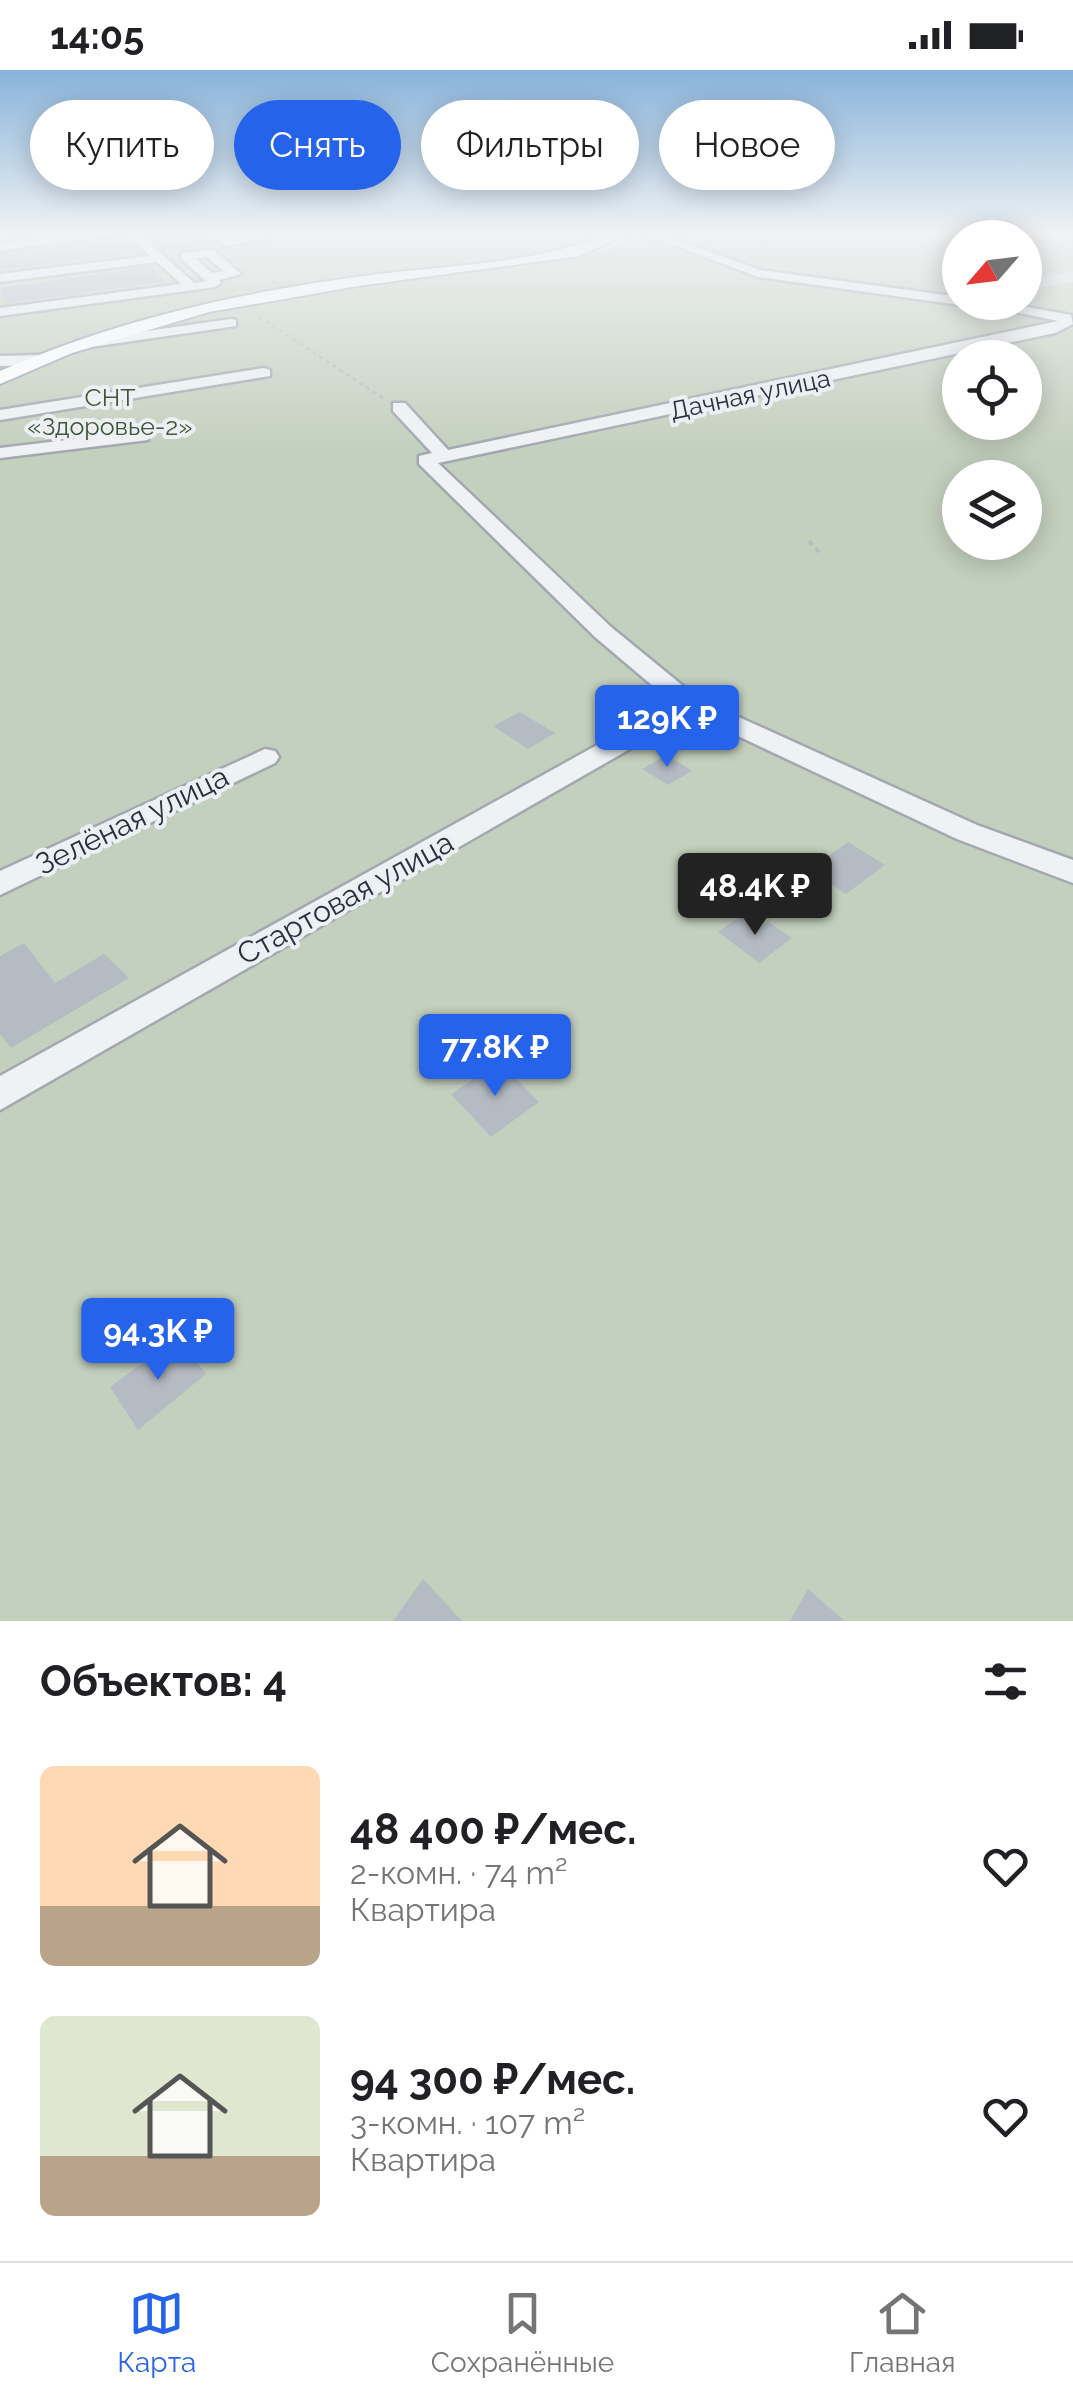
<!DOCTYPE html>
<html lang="ru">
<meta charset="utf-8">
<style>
:root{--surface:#fff;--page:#f6f6f6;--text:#202124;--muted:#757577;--line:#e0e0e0;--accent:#2563eb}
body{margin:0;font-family:Raleway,sans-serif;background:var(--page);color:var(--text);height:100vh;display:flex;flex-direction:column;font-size:38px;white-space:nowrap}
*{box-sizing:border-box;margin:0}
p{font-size:32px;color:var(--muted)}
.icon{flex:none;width:55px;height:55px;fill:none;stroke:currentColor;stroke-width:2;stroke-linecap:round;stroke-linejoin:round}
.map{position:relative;height:1551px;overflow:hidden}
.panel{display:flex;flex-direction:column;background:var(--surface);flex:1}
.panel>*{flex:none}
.hud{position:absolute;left:30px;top:30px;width:1015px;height:90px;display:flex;gap:20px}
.needle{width:65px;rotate:242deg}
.buttons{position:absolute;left:942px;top:150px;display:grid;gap:20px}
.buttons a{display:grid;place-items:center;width:100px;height:100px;border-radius:50%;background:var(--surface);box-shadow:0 5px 25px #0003;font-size:50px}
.price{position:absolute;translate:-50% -85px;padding:0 22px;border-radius:10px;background:var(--accent);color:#fff;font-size:32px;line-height:65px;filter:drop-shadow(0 2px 5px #0008)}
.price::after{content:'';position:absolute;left:50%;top:60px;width:30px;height:22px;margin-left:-15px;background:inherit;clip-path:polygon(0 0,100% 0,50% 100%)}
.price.current{background:#222;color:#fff}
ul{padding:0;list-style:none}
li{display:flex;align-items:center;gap:30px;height:250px;padding:0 40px}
li span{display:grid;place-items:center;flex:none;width:280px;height:200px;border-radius:15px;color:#555}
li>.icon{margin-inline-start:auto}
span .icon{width:120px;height:120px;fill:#fffc;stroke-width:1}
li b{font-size:42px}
h2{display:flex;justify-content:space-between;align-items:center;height:120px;padding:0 40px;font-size:42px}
.chip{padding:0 35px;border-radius:45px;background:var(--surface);box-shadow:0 5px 25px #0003;font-size:35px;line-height:90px}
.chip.current{background:var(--accent);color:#fff}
.status{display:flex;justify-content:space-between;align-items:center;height:70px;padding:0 50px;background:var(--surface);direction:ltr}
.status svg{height:28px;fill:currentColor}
.menu{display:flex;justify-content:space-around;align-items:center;height:140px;border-top:2px solid var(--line);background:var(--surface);font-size:28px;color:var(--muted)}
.menu a{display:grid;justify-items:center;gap:5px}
.menu .current{color:var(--accent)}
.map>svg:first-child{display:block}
.green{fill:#c4d0be;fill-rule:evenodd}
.building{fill:#b5bbc3}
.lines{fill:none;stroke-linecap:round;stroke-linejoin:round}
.minor-tunnel{stroke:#b9bec4;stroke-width:12;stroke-dasharray:12 6;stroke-linecap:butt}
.minor-casing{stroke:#a3a8b0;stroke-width:5}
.major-casing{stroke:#9da7b1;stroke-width:4}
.path-far1{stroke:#b7bcc1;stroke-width:2.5;stroke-dasharray:4 4;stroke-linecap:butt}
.path{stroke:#b7bcc1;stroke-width:4;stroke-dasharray:5 5;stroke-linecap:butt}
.minor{fill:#eff2f5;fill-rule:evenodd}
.major{fill:#fff;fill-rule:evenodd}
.labels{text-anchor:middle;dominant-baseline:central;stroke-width:8;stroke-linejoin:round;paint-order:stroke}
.far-street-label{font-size:25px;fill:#27303c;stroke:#ecf0f4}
.far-park-label{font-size:25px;fill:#3e5735;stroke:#ecf0f4}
.street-label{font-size:30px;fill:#27303c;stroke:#ecf0f4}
</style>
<div class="status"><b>14:05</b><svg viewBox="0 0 49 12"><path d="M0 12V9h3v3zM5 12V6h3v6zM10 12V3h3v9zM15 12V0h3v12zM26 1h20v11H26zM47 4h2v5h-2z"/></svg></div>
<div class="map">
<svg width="1073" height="1551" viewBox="0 0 1073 1551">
<rect width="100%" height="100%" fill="#dde1e6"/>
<path class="green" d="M0,163h605l-13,7 -64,15 -307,44 5,6 381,-54 25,-18 24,3 -3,-3h366l11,4 12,-4h31v39l-48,7v-41h-65v64h65v-13l48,-7v1339h-1073zM960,288h65v64h-65zM960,408h65v64h-65z"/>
<path class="building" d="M144,163h60l1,13 -41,5z
M125,166l17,17 -142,17v-15z
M152,196l12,16 -158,21 -6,-15z
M520,642l35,21 -27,16 -35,-23z
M667,685l25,16 -24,14 -26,-16z
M848,772l37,23 -39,29 -37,-24z
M741,846l18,12 9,-6 24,16 -33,25 -41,-31z
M24,873l31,40 49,-29 25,24 -118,70 -11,-14v-78z
M499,992l40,40 -48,35 -40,-43z
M178,1267l28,37 -68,56 -28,-43z
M423,1509l39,42h-69z
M808,1519l37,32h-55z"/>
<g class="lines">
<path class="minor-tunnel" d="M154,172l40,-5"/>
<defs>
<path id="minor" d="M90,163h34l-124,18v-8z
M127,163h12l55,50 12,-2 -25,-22v-6l33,-3 27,24 -22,6 2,3 -6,4 -215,29v-8l181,-24 -24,-22 -157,20v-8l150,-18zM207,187l17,14 -12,2 -17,-15z
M211,163h8l8,6 27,-3 -2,-3h13l5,5 -45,8 -14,-9z
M642,163h16l102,37 200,27v5h6l-6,3 -202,-28z
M968,232h32l71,13 2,9 -18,9 -617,130 173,164 88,72 278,126 96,35v23l-116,-44 -266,-125 -691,396v-34l673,-373 -78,-66 -176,-173v-8l13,-3 -39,-42v-8h12l43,47 610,-129z
M231,249l5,1v6l-159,23 -7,-4 7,-4z
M0,286l39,-1 8,5 -8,5 -39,1z
M264,298l6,2v6l-270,44v-10z
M142,361l6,1v8l-148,18v-10z
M265,679l10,2 4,6 -4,6 -275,132v-24z"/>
<path id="major" d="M611,163h19l-51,23 -221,30 -149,26 -137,41 -72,31v-13c116,-51 237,-78 363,-95 81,-11 172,-11 248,-43z"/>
</defs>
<use href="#minor" class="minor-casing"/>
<use href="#major" class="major-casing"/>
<path class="path-far1" d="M259,247l124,81"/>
<path class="path" d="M809,471l13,14"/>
<use href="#minor" class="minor"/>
<use href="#major" class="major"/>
</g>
<linearGradient id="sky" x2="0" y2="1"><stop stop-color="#88b3da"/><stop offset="0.43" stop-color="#f0f2f4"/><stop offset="1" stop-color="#f0f2f4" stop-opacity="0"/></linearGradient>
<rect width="1073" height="380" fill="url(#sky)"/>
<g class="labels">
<g class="far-street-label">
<text transform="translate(750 324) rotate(-12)">Дачная улица</text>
</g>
<g class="far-park-label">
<text x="110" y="327">СНТ<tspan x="110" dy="29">«Здоровье-2»</tspan></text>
</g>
<g class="street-label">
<text transform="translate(132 750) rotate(-26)">Зелёная улица</text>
<text transform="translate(345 828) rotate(-29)">Стартовая улица</text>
</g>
</g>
</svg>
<div class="buttons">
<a><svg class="needle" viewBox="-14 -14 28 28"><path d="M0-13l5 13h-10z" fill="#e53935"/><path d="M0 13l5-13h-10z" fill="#757577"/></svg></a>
<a><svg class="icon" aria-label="locate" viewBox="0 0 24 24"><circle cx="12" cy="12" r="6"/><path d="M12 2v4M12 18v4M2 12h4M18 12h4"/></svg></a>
<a><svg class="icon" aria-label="layers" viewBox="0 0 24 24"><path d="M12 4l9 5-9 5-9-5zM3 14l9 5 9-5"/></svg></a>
</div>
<b class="price" style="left:667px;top:700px">129K ₽</b>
<b class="price current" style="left:755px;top:868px">48.4K ₽</b>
<b class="price" style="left:495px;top:1029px">77.8K ₽</b>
<b class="price" style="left:158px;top:1313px">94.3K ₽</b>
<div class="hud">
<a class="chip">Купить</a>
<a class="chip current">Снять</a>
<a class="chip">Фильтры</a>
<a class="chip">Новое</a>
</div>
</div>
<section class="panel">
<h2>Объектов: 4<svg class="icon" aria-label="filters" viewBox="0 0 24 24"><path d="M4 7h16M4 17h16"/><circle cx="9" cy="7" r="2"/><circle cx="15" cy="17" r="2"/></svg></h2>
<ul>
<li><span style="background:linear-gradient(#ffd9b3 70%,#b9a48a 0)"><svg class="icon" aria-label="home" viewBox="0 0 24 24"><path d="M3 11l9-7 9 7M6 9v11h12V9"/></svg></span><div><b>48 400 ₽/мес.</b><p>2-комн. · 74 m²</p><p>Квартира</p></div><svg class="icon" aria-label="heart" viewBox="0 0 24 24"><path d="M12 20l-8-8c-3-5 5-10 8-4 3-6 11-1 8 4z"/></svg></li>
<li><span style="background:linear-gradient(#dfe7d0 70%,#b9a48a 0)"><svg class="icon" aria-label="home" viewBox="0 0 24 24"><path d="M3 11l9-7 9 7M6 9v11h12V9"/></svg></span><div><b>94 300 ₽/мес.</b><p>3-комн. · 107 m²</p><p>Квартира</p></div><svg class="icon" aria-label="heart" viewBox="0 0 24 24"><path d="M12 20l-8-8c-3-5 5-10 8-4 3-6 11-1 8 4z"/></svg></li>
</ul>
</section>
<nav class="menu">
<a class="current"><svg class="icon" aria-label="map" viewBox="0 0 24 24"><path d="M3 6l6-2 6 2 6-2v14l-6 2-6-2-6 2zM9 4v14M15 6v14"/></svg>Карта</a>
<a><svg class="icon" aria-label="saved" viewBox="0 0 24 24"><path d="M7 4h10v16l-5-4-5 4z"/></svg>Сохранённые</a>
<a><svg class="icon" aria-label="home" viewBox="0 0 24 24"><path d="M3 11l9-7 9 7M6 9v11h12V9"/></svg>Главная</a>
</nav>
